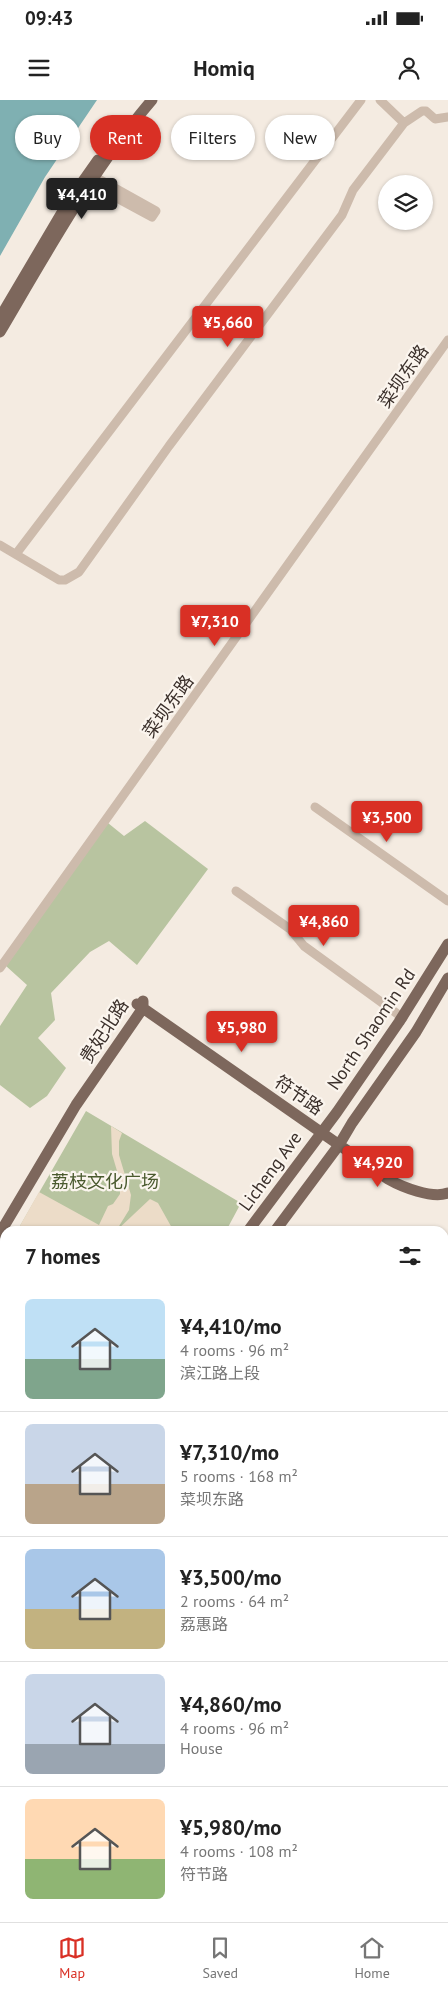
<!DOCTYPE html>
<meta charset="utf-8">
<style>
:root{--surface:#fff;--page:#f6f6f6;--text:#222;--muted:#767676;--line:#e0e0e0;--accent:#d93025}
body{margin:0;font-family:"PT Sans","Noto Sans SC",sans-serif;background:var(--page);color:var(--text);height:100vh;display:flex;flex-direction:column;font-size:19px;white-space:nowrap}
*{box-sizing:border-box;margin:0}
p{font-size:16px;color:var(--muted)}
.icon{flex:none;width:28px;height:28px;fill:none;stroke:currentColor;stroke-width:2;stroke-linecap:round;stroke-linejoin:round}
.map{position:relative;flex:1;overflow:hidden}
.panel{position:absolute;left:0px;top:1126px;width:449px;height:696px;display:flex;flex-direction:column;background:var(--surface);border-radius:15px 15px 0 0;box-shadow:0 1px 4px #0004}
.panel>*{flex:none}
.hud{position:absolute;left:15px;top:15px;width:419px;height:45px;display:flex;gap:10px}
.fabs{position:absolute;left:378px;top:75px;display:grid;gap:10px}
.fabs a{display:grid;place-items:center;width:55px;height:55px;border-radius:50%;background:var(--surface);box-shadow:0 1px 4px #0004;font-size:25px}
.price{position:absolute;translate:-50% -42px;padding:0 11px;border-radius:5px;background:var(--accent);color:#fff;font-size:16px;line-height:32px;filter:drop-shadow(0 1px 2px #0008)}
.price::after{content:'';position:absolute;left:50%;top:30px;width:15px;height:11px;margin-left:-8px;background:inherit;clip-path:polygon(0 0,100% 0,50% 100%)}
.price.current{background:#222;color:#fff}
ul{padding:0;list-style:none}
li{display:flex;align-items:center;gap:15px;height:125px;padding:0 25px}
li+li{border-top:1px solid var(--line)}
li span{display:grid;place-items:center;flex:none;width:140px;height:100px;border-radius:8px;color:#555}
li>.icon{margin-inline-start:auto}
span .icon{width:60px;height:60px;fill:#fffc;stroke-width:1}
li b{font-size:21px}
h2{display:flex;justify-content:space-between;align-items:center;height:60px;padding:0 25px;font-size:21px}
.chip{padding:0 18px;border-radius:22px;background:var(--surface);box-shadow:0 1px 4px #0004;font-size:18px;line-height:45px}
.chip.current{background:var(--accent);color:#fff}
.status{display:flex;justify-content:space-between;align-items:center;height:35px;padding:0 25px;background:var(--surface);direction:ltr}
.status svg{height:14px;fill:currentColor}
header{display:flex;justify-content:space-between;align-items:center;height:65px;padding:0 25px;background:var(--surface);font-size:22px;font-weight:700}
.menu{display:flex;justify-content:space-around;align-items:center;height:70px;border-top:1px solid var(--line);background:var(--surface);font-size:14px;color:var(--muted)}
.menu a{display:grid;justify-items:center;gap:2px}
.menu .current{color:var(--accent)}
.map>svg:first-child{display:block}
.green{fill:#b8c4a0}
.plaza{fill:#ecdcc8}
.water{fill:#7fb0b2}
.lines{fill:none;stroke-linecap:round;stroke-linejoin:round}
.minor{stroke:#cdbbac;stroke-width:9}
.major{stroke:#7d675c;stroke-width:11}
.labels{text-anchor:middle;dominant-baseline:central;stroke-width:4.5;stroke-linejoin:round;paint-order:stroke}
.street-label{font-size:18px;fill:#3b302b;stroke:#fbf5ee}
.park-label{font-size:18px;fill:#4a5a2e;stroke:#fbf5ee}
</style>
<div class="status"><b>09:43</b><svg viewBox="0 0 49 12"><path d="M0 12V9h3v3zM5 12V6h3v6zM10 12V3h3v9zM15 12V0h3v12zM26 1h20v11H26zM47 4h2v5h-2z"/></svg></div>
<header><svg class="icon" aria-label="menu" viewBox="0 0 24 24"><path d="M4 6h16M4 12h16M4 18h16"/></svg>Homiq<svg class="icon" aria-label="person" viewBox="0 0 24 24"><circle cx="12" cy="8" r="4"/><path d="M4 21q1-7 8-7t8 7"/></svg></header>
<div class="map">
<svg width="448" height="1822" viewBox="0 0 448 1822">
<rect width="100%" height="100%" fill="#f4ebe1"/>
<path class="green" d="M145,721l63,48 -71,96 -28,-24 -19,11 -39,41 4,27 -17,18 28,30 -19,28 -17,12 -30,-23v-59l27,-41 -21,-19 102,-143 16,13z
M86,1011l155,92 -15,28h-209z
M5,1151v134l-5,-2v-123z
M444,1346l4,2v76l-4,-3z
M448,1764v58h-33l-7,-4h36v-51z"/>
<path class="plaza" d="M111,1026l11,7 -3,8v14l12,40 -2,15 -13,21 34,-32 8,4 14,25 10,1 5,2h-170l22,-39 60,33 9,-19 5,-2 7,-10v-13l-8,-27z"/>
<path class="water" d="M0,0h97l-52,77 -45,79z"/>
<g class="lines">
<path class="minor" d="M380,0l24,23
M87,76l8,1 61,34 -4,6 -61,-33z
M0,445l59,35h6l14,-8 90,-126 173,-231 11,-25 51,-67 18,-12h4l9,8 13,-2
M16,454l345,-454
M315,707l133,94
M236,791l54,38 14,17 99,72
M0,868l448,-628
M444,1278l4,-3
M444,1294l4,3
M444,1427l4,3
M0,1763l5,2
M0,1772l5,2
M102,1818l10,4
M121,1818l10,4"/>
<path class="major" d="M1,216l66,-112 31,-44
M0,232c46,-78 93,-163 152,-232
M137,904l251,175c14,8 44,20 60,14
M248,1131l89,-119 62,-90 49,-78
M275,1131l64,-86 13,-22 64,-91 32,-54
M0,1133l76,-128 67,-97v-7
M0,1292l5,3
M444,1498l4,-4
M444,1513l4,-4
M0,1677l5,-13
M0,1738l5,-13
M243,1822l3,-4
M256,1822l3,-4"/>
</g>
<g class="labels">
<g class="street-label">
<text transform="translate(403 276) rotate(-55)">菜坝东路</text>
<text transform="translate(168 606) rotate(-54)">菜坝东路</text>
<text transform="translate(371 929) rotate(-56)">North Shaomin Rd</text>
<text transform="translate(104 931) rotate(-57)">贵妃北路</text>
<text transform="translate(299 995) rotate(35)">符节路</text>
<text transform="translate(270 1071) rotate(-54)">Licheng Ave</text>
</g>
<g class="park-label">
<text x="105" y="1081">荔枝文化广场</text>
</g>
</g>
</svg>
<div class="fabs">
<a><svg class="icon" aria-label="layers" viewBox="0 0 24 24"><path d="M12 4l9 5-9 5-9-5zM3 14l9 5 9-5"/></svg></a>
</div>
<b class="price current" style="left:82px;top:120px">¥4,410</b>
<b class="price" style="left:228px;top:248px">¥5,660</b>
<b class="price" style="left:215px;top:547px">¥7,310</b>
<b class="price" style="left:387px;top:743px">¥3,500</b>
<b class="price" style="left:324px;top:847px">¥4,860</b>
<b class="price" style="left:242px;top:953px">¥5,980</b>
<b class="price" style="left:378px;top:1088px">¥4,920</b>
<div class="hud">
<a class="chip">Buy</a>
<a class="chip current">Rent</a>
<a class="chip">Filters</a>
<a class="chip">New</a>
</div>
<section class="panel">
<h2>7 homes<svg class="icon" aria-label="filters" viewBox="0 0 24 24"><path d="M4 7h16M4 17h16"/><circle cx="9" cy="7" r="2"/><circle cx="15" cy="17" r="2"/></svg></h2>
<ul>
<li><span style="background:linear-gradient(#bfe0f5 60%,#7fa58c 0)"><svg class="icon" aria-label="home" viewBox="0 0 24 24"><path d="M3 11l9-7 9 7M6 9v11h12V9"/></svg></span><div><b>¥4,410/mo</b><p>4 rooms · 96 m²</p><p>滨江路上段</p></div></li>
<li><span style="background:linear-gradient(#c9d6e8 60%,#b9a48a 0)"><svg class="icon" aria-label="home" viewBox="0 0 24 24"><path d="M3 11l9-7 9 7M6 9v11h12V9"/></svg></span><div><b>¥7,310/mo</b><p>5 rooms · 168 m²</p><p>菜坝东路</p></div></li>
<li><span style="background:linear-gradient(#a9c7e8 60%,#c2b280 0)"><svg class="icon" aria-label="home" viewBox="0 0 24 24"><path d="M3 11l9-7 9 7M6 9v11h12V9"/></svg></span><div><b>¥3,500/mo</b><p>2 rooms · 64 m²</p><p>荔惠路</p></div></li>
<li><span style="background:linear-gradient(#c9d6e8 70%,#9aa5b1 0)"><svg class="icon" aria-label="home" viewBox="0 0 24 24"><path d="M3 11l9-7 9 7M6 9v11h12V9"/></svg></span><div><b>¥4,860/mo</b><p>4 rooms · 96 m²</p><p>House</p></div></li>
<li><span style="background:linear-gradient(#ffd9b3 60%,#8fb573 0)"><svg class="icon" aria-label="home" viewBox="0 0 24 24"><path d="M3 11l9-7 9 7M6 9v11h12V9"/></svg></span><div><b>¥5,980/mo</b><p>4 rooms · 108 m²</p><p>符节路</p></div></li>
</ul>
</section>
</div>
<nav class="menu">
<a class="current"><svg class="icon" aria-label="map" viewBox="0 0 24 24"><path d="M3 6l6-2 6 2 6-2v14l-6 2-6-2-6 2zM9 4v14M15 6v14"/></svg>Map</a>
<a><svg class="icon" aria-label="saved" viewBox="0 0 24 24"><path d="M7 4h10v16l-5-4-5 4z"/></svg>Saved</a>
<a><svg class="icon" aria-label="home" viewBox="0 0 24 24"><path d="M3 11l9-7 9 7M6 9v11h12V9"/></svg>Home</a>
</nav>
